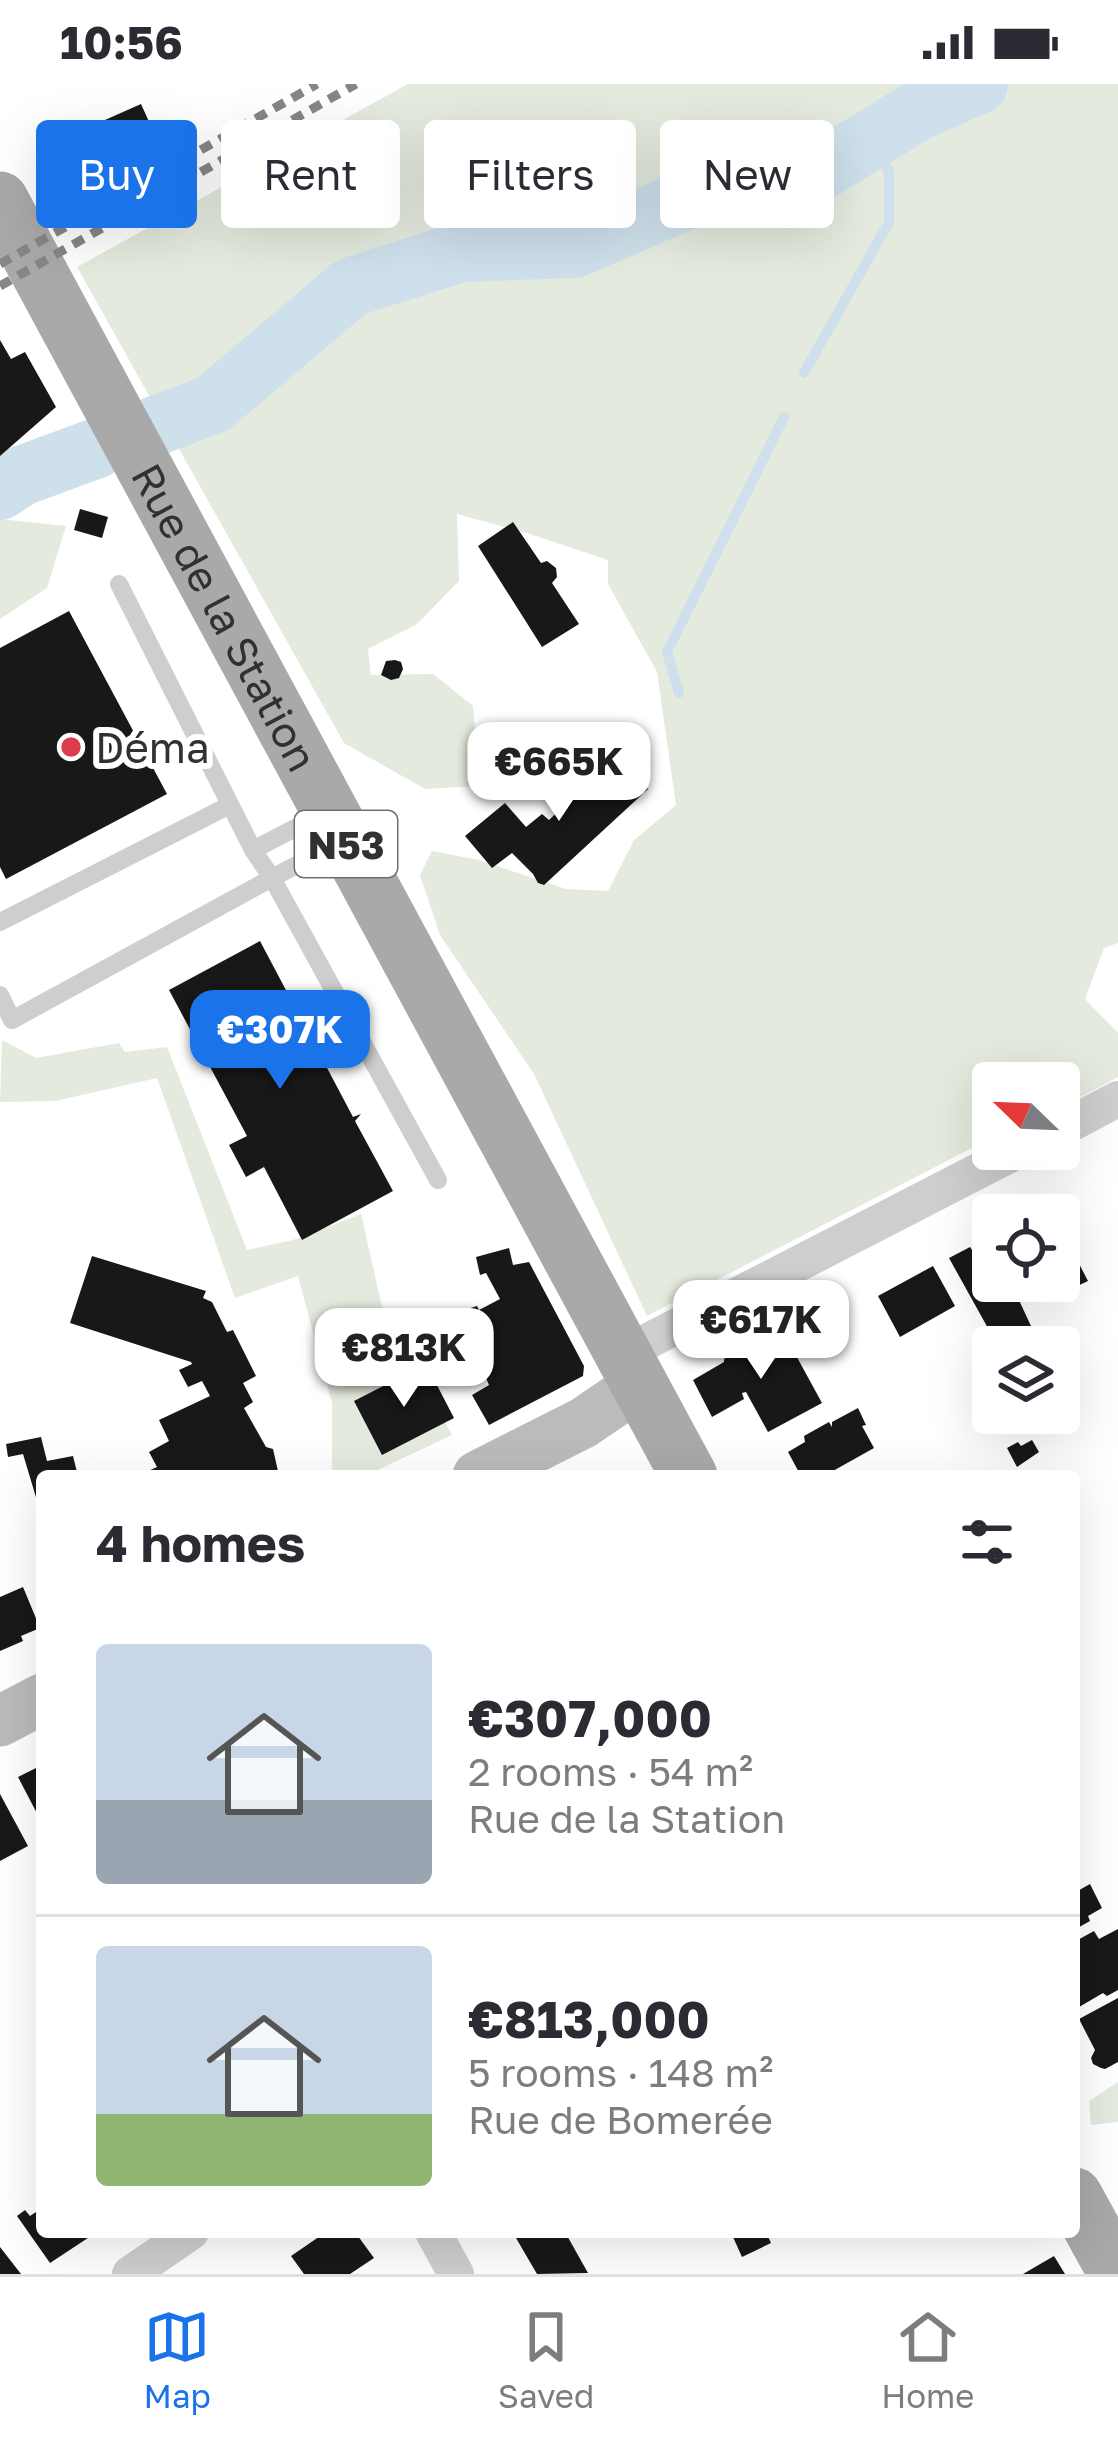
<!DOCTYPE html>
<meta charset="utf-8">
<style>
:root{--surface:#fff;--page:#f2f2f3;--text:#2b2b33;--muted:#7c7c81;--line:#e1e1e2;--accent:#1a73e8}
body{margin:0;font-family:"Golos Text",sans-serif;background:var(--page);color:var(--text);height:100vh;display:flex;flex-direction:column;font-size:45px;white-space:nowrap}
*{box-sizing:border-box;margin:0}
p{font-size:39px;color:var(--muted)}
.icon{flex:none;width:66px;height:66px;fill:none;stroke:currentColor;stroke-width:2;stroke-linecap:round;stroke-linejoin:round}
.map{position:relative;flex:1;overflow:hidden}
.details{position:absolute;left:36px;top:1386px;width:1044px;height:768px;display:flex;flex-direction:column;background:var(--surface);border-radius:12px;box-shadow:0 12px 48px #0002}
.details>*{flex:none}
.hud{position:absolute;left:36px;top:36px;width:1047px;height:108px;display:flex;gap:24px}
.needle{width:78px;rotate:293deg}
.buttons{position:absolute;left:972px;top:978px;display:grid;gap:24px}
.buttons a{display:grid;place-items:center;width:108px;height:108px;border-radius:12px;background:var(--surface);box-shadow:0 12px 48px #0002;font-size:60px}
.price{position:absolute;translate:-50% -102px;padding:0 27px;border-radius:24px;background:#fff;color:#222;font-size:39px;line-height:78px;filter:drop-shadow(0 3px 6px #0008)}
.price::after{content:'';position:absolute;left:50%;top:72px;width:36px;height:27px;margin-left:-18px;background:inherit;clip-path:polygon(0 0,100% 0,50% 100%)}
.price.on{background:var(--accent);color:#fff}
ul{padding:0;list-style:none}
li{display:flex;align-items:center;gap:36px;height:300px;padding:0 60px}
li+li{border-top:3px solid var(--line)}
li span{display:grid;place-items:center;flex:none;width:336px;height:240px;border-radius:12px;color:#555}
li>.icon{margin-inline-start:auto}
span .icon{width:144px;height:144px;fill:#fffc;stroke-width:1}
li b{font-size:51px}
h2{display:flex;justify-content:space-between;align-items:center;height:144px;padding:0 60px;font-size:51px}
.tag{padding:0 42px;border-radius:12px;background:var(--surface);box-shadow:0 12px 48px #0002;font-size:42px;line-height:108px}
.tag.on{background:var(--accent);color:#fff}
.status{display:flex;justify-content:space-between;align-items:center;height:84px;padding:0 60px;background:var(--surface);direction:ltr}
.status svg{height:33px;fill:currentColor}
.tab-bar{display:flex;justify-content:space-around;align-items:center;height:168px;border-top:3px solid var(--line);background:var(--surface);font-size:33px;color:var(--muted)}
.tab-bar a{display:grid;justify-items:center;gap:6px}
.tab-bar .on{color:var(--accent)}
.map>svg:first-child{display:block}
.green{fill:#e4eadd}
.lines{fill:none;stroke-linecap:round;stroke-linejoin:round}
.stream{stroke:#cee0eb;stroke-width:10}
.river{stroke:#cee0eb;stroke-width:60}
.building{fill:#181818}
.lane{stroke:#cecece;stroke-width:18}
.street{stroke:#cecece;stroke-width:36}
.secondary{stroke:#bbb;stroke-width:51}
.primary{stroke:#a9a9a9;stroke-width:57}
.rail{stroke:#868686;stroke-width:9;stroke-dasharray:12 9;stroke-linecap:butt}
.poi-dot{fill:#dc3f4b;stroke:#fff;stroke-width:4.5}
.labels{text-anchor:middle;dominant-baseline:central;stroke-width:12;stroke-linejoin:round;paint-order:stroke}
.shield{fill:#fff;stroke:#6f6f6f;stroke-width:3}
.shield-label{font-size:39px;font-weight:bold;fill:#313131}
.street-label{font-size:42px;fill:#313131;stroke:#fff}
.poi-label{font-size:42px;fill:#313131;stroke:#fff;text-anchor:start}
</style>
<div class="status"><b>10:56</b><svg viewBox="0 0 49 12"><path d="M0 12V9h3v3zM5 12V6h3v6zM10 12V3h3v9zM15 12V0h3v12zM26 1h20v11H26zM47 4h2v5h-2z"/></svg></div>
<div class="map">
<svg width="1118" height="2190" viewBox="0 0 1118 2190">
<rect width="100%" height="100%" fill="#fff"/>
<path class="green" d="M408,0h710v859l-14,5 -19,51 33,34v44l-59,32v-26h-66v54l-346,179 -113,-242 -94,-139 -20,-60 12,-24 47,9 87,29 42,2 26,-51 42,-35 -19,-133 -49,-88v-24l-81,-27 -70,-19 2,67 -43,44 -48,24 3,26 62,-1 40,32 6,80 -54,3 -81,-46 -267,-476z
M0,435l66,7 -19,62 -47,31z
M2,956l34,18 83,-15 6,9 42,-5 80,203 46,-10 68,-26 22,97 69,124 -87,41h-33v-73l-34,-127 -63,22 -78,-220 -102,23 -55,1z
M1118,1998v40l-27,3 -2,-24z"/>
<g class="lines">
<path class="stream" d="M804,289l85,-151v-51l-22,-29
M679,609l-12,-41 117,-235"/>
<path class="river" d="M155,342l58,-22 138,-117 110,-35 113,-4 130,-56 116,-21 97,-60 61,-27
M0,406l21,-14 76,-28"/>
</g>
<path class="building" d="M141,20l18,40 -57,25 3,5 -17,8 -3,-6 -24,11 -17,-40z
M0,256l11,19 14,-7 31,55 -56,49z
M80,425l28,8 -6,21 -28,-8z
M513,438l28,41 6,-2 9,7 1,9 -5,6 27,41 -37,23 -64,-101z
M69,527l98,183 -161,85 -6,-12v-219z
M395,576l6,2 2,7 -4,9 -8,2 -10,-5 5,-14z
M618,670l30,35 -104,96 -6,-2 -5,-9 -21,-21 -20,15 -27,-32 40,-33 21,24 16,-13 7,6z
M260,857l93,176 8,-3 -6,7 38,70 -91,49 -38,-73 -18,10 -17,-32 18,-9 -78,-146z
M1059,1141l29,56 -19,9 -5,-8 -10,5 -4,-6h9z
M970,1163l7,10 16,-8v32h17l21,45 -43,25 -9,-14 10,-7 -40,-72z
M509,1164l4,17 16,-3 55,104 -1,10 -94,49 -17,-30 17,-10 -17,-39 -34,16 -13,-28 23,-11 2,5 13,-6 -5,-10 19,-6 2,4 21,-11 -14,-26 -6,2 -4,-18z
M92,1172l114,35 -3,7 9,4 15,30 6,-2 23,46 -13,7 10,19 -9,6 22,39 7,2 5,22 -9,5h-132l20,-9 -8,-15 20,-11 -10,-21 51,-24 -8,-15 -14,6 -9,-17 13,-6 -1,-2 -121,-39z
M933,1182l22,40 -55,31 -22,-41z
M781,1244l41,75 -54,29 -22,-40 -4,1 2,6 -32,18 -19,-37 31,-18v-3z
M426,1280l28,54 -72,37 -28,-54z
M858,1324l8,17 -4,1 12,22 -50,28h-23l-13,-24 17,-10 -1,-6 25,-14 3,5v-5z
M41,1353l6,24 26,-5 5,20h-36l-1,38 -18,-60 -15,3 -2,-13z
M1032,1356l7,12 -22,15 -10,-19 11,-6 3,4z
M23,1503l17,41 -19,8 2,5 -23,10v-54z
M42,1681v58l-24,-46z
M0,1710l28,52 -28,15z
M1090,1800l12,24 -14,8 2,5 -16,9v-37z
M1118,1845v61l-11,6 -4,-3 -29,17v-68l20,-11 5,8z
M1118,1914v64l-13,7 -4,-1 -8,-4 -2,-6 4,-8 -16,-31z
M42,2124v24h55l-47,31 -33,-47 8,-6 5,6z
M326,2148h29l19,26 -24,16h-46l-13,-18z
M526,2148h39l23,41 -51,1 -21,-36z
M744,2148h22l5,11 -29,14 -9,-20z
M0,2163l21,27h-21z
M1054,2172l11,18h-42z"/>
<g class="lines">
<path class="lane" d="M119,500l134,266 71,-37
M253,766l19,28 68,-36
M0,838l230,-117
M0,911l12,25 260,-142 166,302"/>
<path class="street" d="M1059,1046l59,-31
M623,1270l398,-205
M433,2148l23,42
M130,2190l61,-42"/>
<path class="secondary" d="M478,1392l105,-53 56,-38
M0,1637l42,-22"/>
<g class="primary">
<path id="s1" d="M0,116l689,1276"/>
<path d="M1074,2112l43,78"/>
</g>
<path class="rail" d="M0,180l317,-180
M0,202l356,-202"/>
</g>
<circle class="poi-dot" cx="71" cy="663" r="12"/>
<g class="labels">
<rect class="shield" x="295" y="727" width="102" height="66" rx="9"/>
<g class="shield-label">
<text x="346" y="760">N53</text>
</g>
<g class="street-label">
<text stroke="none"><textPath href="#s1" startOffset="474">Rue de la Station</textPath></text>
</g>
<g class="poi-label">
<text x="95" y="663">Déma</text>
</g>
</g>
</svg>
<div class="buttons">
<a><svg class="needle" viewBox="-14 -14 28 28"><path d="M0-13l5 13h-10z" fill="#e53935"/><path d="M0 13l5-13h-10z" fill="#7c7c81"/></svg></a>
<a><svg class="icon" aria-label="locate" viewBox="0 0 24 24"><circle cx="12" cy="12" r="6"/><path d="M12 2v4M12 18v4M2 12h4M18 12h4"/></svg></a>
<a><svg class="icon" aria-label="layers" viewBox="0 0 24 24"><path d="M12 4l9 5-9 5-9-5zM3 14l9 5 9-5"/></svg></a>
</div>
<b class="price" style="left:559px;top:740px">€665K</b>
<b class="price on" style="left:280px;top:1008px">€307K</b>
<b class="price" style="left:761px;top:1298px">€617K</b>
<b class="price" style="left:404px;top:1326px">€813K</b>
<div class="hud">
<a class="tag on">Buy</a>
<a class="tag">Rent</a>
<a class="tag">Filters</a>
<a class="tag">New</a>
</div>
<section class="details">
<h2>4 homes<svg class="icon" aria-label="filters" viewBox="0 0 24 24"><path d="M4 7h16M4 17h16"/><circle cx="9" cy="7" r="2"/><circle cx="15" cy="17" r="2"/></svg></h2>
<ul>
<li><span style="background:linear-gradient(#c9d6e8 65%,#9aa5b1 0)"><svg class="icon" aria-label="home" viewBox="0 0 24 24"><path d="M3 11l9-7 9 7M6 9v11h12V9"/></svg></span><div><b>€307,000</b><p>2 rooms · 54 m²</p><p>Rue de la Station</p></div></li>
<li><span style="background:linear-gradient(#c9d6e8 70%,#8fb573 0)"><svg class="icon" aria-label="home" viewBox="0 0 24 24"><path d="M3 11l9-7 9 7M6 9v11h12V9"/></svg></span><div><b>€813,000</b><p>5 rooms · 148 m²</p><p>Rue de Bomerée</p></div></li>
</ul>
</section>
</div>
<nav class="tab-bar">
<a class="on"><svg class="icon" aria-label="map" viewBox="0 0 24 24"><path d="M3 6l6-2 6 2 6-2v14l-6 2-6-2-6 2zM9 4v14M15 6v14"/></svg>Map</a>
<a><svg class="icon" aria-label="saved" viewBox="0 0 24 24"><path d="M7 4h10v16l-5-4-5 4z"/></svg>Saved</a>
<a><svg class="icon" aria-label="home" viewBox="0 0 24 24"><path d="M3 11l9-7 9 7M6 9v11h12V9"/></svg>Home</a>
</nav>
